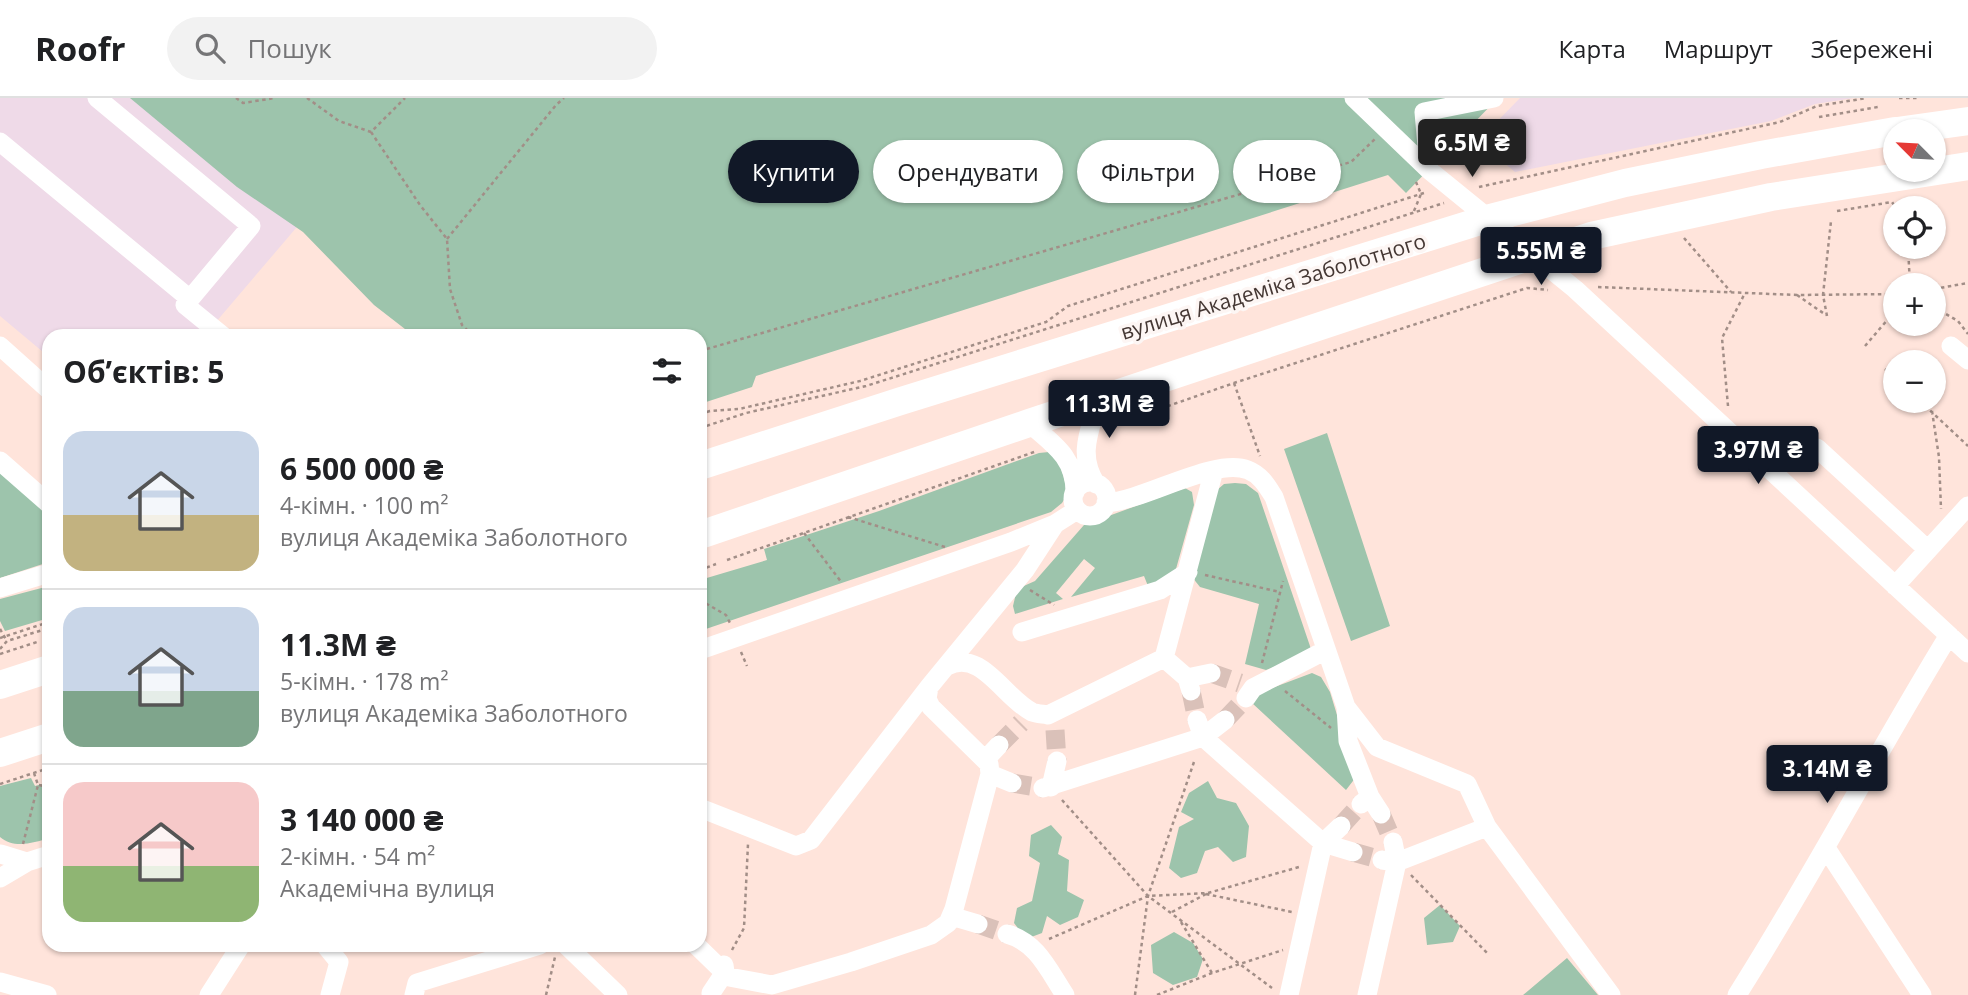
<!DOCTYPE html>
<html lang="uk">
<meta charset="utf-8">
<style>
:root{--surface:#fff;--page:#f2f2f2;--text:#202124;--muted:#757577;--line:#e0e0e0;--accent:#111827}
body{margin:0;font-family:"Open Sans",sans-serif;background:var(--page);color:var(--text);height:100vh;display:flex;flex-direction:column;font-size:26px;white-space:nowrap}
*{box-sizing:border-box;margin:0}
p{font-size:23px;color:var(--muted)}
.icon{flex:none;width:38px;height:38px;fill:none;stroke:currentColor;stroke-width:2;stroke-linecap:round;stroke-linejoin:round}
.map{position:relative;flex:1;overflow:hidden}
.drawer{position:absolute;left:42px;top:231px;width:665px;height:623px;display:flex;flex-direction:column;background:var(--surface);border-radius:21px;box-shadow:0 2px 5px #0004}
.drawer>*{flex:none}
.guide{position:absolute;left:728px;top:42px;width:665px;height:63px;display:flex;gap:14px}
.needle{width:46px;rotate:294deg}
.controls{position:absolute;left:1883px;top:21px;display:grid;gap:14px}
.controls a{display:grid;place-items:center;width:63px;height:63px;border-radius:50%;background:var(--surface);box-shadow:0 2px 5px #0004;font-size:35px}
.price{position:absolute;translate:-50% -60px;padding:0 16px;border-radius:7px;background:var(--accent);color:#fff;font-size:23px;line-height:46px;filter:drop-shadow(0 2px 4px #0008)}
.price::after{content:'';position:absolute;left:50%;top:42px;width:21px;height:16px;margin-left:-10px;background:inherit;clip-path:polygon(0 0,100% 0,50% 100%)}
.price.on{background:#222;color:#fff}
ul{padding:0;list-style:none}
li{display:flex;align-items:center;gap:21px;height:175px;padding:0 21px}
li+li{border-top:2px solid var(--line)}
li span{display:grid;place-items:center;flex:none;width:196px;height:140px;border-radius:21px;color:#555}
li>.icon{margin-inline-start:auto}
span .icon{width:84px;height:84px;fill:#fffc;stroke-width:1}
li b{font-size:30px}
h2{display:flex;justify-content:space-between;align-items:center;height:84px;padding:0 21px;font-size:30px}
.pill{padding:0 24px;border-radius:32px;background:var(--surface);box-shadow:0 2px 5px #0004;font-size:24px;line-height:63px}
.pill.on{background:var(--accent);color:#fff}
header{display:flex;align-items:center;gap:42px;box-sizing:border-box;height:98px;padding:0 35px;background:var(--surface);border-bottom:2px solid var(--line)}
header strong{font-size:33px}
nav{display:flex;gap:38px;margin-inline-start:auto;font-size:24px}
.search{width:490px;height:63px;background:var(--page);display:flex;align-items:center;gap:18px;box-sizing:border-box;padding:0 24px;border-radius:38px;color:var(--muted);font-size:26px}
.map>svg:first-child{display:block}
.industrial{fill:#efdae8}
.green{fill:#9dc4ac}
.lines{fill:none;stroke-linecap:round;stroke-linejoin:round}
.minor-tunnel{stroke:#dac1b9;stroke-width:19;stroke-dasharray:19 10;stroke-linecap:butt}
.path{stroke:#a28e87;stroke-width:2.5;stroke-dasharray:3.5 3.5;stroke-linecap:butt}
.minor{stroke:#fff;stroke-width:19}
.highway{stroke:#fff;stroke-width:28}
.labels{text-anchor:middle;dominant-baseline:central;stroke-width:7;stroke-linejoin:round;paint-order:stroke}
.street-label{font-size:21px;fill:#443733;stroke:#fdf6f4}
</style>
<header>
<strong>Roofr</strong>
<div class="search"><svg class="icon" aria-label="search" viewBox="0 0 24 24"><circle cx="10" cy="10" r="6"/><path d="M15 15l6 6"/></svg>Пошук</div>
<nav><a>Карта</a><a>Маршрут</a><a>Збережені</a></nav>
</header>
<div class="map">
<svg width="1968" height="897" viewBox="0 0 1968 897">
<rect width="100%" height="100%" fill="#ffe4db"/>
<path class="industrial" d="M0,0h155l147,123 -98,115h-155v21l-49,-41z
M1520,0h334l-39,6 -44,17 -256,51 -37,-31z"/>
<path class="green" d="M130,0h1368l-92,95 -18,-18 -632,201 -4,11 -52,17v-68h-286l-40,-31 -71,-73 -66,-45z
M1327,335l63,193 -39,15 -67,-192z
M1049,354l9,4 10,37 -6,10 -11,9 -351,119v-51l67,-20 -3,-11 115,-38 160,-58z
M0,374l49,42v48l-49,16z
M1235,385l11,1 12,9 54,159 -46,18 -21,-6 14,-60 -59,-17 -8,-10 25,-87 7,-6z
M1185,390l7,4 2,13 -20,71 -26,10 -4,-10 -73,21 24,-29 -11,-9 -28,34 7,6 -48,15 -2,-8 4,-17 18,-8 49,-56z
M49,488v32l-44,13 -5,-10v-22z
M1312,575l9,4 9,15 26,85 -10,13 -94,-87 9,-11z
M31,680l4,8 14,-4v56c-16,5 -35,11 -49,-1v-51z
M1208,683l9,17 19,5 13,23 -3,31 -13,5 -15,-15 -13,4 -8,22 -16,5 -12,-10 10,-41 15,-8 -13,-7 8,-19z
M1051,727l11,12 -4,17 11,6 -2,31 17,9 -6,17 -18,8 -13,-9 -5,17 -16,6 -12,-16 3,-15 15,-7 8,-38 -11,-7 2,-21z
M1440,807l20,21 -7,16 -26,3 -3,-27z
M1174,834l19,11 10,16 -6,18 -24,8 -20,-12 -2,-28z
M1567,860l31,37h-75z"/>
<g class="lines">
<path class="minor-tunnel" d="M1211,575l29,10
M1191,593l6,29
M1225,622l21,-22
M1055,632l2,31
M999,647l22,-22
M1012,685l31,5
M1381,716l12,28
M1341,728l20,-22
M1353,754l29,8
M978,826l29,10"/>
<path class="path" d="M236,0l7,5 32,-5
M307,0l32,23 32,11 34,-34
M1899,0h20
M1819,19l59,-10
M371,34l49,73 27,34 3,50 12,36 11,11
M1479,89l301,-65 37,-16 50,-8
M1914,110l2,-9
M1414,113l7,-17 -5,-12
M1837,113l55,-9 4,6
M1684,140l47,54
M447,141l109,-134 8,-7
M1908,149l2,38
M1598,189l199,8 98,-1
M1934,191l34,-6
M1797,197l29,20
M1934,209l24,14 10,13
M1827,218l-4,-21 8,-74
M1865,248l30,-35
M700,253l651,-189 24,-23
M1885,271l10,9
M1234,285l26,73
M1920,303l48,45
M1728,308l-6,-68 23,-45
M1932,313l7,46 2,52
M700,316l10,-3 29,-2 121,-28 186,-59 22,-16 359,-114
M1108,329l126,-44 293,-95 21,2
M700,330l46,-15 120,-27 578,-183
M848,419l97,30
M804,435l38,50
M727,462l310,-109
M700,472l16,-6
M1205,477l75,17
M1030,492l24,15
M700,502l26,15 4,8
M0,531l7,12
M0,540l49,-16
M46,540l3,-1
M0,551l7,-8 42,-13
M741,554l6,14
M0,556l37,-12
M1262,565l21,-82
M1285,593l46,37
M0,686l49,-16
M39,687l10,2
M1062,702l86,96 124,92
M23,746l15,-59 -4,-12
M1411,777l78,80
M1206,796l86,18
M1172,814l34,-18
M1181,824l31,51
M1049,841l99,-43 60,-3 91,-26
M732,852l12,-22 4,-84
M546,897l9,-38
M1135,897l13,-99 47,-137
M1157,897l55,-22 71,-23"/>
<path class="minor" d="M97,0l154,128 -66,79 38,31
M1354,0l75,72 146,119 393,364
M0,44l190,157
M1429,72l-5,-58 70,-14
M0,248l49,44
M1951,248l17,14
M1029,325c24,21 46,34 46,69
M1817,350l111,102
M0,363l49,43
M1073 401a17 17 0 1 1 34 0a17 17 0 1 1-34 0Z
M1096,386c-19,-30 -6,-53 2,-84
M1106,405c40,-3 108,-46 142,-33 13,5 19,16 26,27l72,210 2,34 22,56 -9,7
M1895,488l73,-80
M0,490l49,-15
M1022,534l138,-42 28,-18
M700,552l311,-108 44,-18 22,-14
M1164,560l23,20 4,13
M947,568c34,-18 57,32 85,46 5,2 12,2 16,3l116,-57 50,-188
M1187,580l24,-5
M1246,600l7,-10 73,-38
M1346,609l31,40 90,37 20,43 124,168
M1197,622l6,17 22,-17
M985,662l14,-15
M990,676l22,9
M1051,689l6,-26
M1043,690l160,-51 120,106 30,9
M1370,699l11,17
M700,710l96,38 15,-6 118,-153 96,-117 30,-46
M1826,750l96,147
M1,756l26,8
M1382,762l15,2 90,-35
M0,780l27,-16 22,-7
M951,818l27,8
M1007,836c30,8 42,37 58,61
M325,847l14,17 -9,33
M566,847l52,50
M696,847l33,32 43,8 79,-23 80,-27 17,-12 6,-14 36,-135 -1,-10 -58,-57 -4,-8 2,-12
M0,884l47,13
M711,895l14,-21 -1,-7
M209,897l32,-50
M414,897l3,-12 123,-38
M1289,897l34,-152 18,-17
M1367,897l30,-133 -4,-20
M1737,897c75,-118 139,-241 212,-360"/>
<path class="highway" d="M1897,33l71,-10
M700,368l201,-65 589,-183 135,-35 136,-28 134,-24
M700,437l329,-112 562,-187 180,-39 197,-31
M0,587l49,-16
M0,655l49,-16"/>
</g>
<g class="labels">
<g class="street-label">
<text transform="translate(1273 188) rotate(-17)">вулиця Академіка Заболотного</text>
</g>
</g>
</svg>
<div class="controls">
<a><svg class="needle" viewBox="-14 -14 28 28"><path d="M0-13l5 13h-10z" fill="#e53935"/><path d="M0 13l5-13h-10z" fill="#757577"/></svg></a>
<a><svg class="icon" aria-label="locate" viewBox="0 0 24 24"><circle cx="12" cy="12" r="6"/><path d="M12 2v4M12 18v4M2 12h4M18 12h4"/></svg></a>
<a>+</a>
<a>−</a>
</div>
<b class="price on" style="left:1472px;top:81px">6.5M ₴</b>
<b class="price" style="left:1541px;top:189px">5.55M ₴</b>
<b class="price" style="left:1109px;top:342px">11.3M ₴</b>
<b class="price" style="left:1758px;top:388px">3.97M ₴</b>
<b class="price" style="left:1827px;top:707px">3.14M ₴</b>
<div class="guide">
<a class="pill on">Купити</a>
<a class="pill">Орендувати</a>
<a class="pill">Фільтри</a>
<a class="pill">Нове</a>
</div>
<section class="drawer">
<h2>Об’єктів: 5<svg class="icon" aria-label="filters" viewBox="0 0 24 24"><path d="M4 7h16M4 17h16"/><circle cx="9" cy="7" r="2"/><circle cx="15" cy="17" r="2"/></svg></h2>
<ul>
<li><span style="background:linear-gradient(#c9d6e8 60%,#c2b280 0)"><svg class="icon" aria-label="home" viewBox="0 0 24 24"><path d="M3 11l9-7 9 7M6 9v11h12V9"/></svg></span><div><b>6 500 000 ₴</b><p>4-кімн. · 100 m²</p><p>вулиця Академіка Заболотного</p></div></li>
<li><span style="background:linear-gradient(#c9d6e8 60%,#7fa58c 0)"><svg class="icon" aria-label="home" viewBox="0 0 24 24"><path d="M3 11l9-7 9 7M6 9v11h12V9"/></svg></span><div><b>11.3M ₴</b><p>5-кімн. · 178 m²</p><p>вулиця Академіка Заболотного</p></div></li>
<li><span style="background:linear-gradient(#f6c9c9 60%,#8fb573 0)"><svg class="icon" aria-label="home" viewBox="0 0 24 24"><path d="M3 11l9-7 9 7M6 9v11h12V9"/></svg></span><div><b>3 140 000 ₴</b><p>2-кімн. · 54 m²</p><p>Академічна вулиця</p></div></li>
</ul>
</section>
</div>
